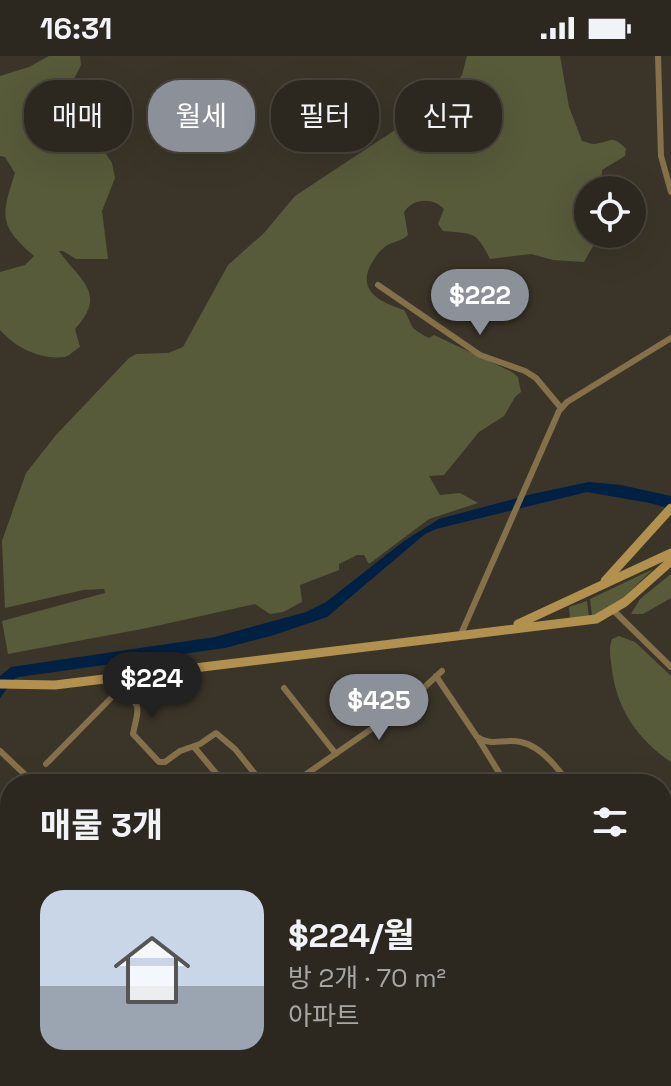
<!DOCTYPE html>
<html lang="ko">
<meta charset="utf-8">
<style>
:root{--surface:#2c281f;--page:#343028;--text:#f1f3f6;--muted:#a6a6a4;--line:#48443d;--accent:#8c9099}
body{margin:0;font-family:"Space Grotesk","Noto Sans KR",sans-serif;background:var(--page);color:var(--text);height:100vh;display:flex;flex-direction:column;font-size:30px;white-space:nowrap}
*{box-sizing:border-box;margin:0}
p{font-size:26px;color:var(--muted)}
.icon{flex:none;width:44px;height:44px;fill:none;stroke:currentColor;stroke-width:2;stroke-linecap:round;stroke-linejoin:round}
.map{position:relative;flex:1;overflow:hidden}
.panel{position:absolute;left:0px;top:718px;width:672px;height:312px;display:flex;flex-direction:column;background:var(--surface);border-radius:32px 32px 0 0;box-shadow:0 8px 32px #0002,0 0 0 2px var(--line)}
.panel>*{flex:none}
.hud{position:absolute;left:24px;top:24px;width:624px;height:72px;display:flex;gap:16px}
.buttons{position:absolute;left:574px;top:120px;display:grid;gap:16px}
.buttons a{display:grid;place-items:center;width:72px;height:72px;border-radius:50%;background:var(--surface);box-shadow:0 8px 32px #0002,0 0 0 2px var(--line);font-size:40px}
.price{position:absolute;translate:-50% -68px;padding:0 18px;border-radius:28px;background:var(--accent);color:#fff;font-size:26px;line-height:52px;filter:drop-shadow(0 2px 4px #0008)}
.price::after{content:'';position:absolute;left:50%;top:48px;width:24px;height:18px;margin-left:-12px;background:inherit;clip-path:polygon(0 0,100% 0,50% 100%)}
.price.active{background:#222;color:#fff}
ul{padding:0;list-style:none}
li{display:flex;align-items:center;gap:24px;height:200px;padding:0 40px}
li+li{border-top:2px solid var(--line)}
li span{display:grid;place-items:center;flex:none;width:224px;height:160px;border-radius:24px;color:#555}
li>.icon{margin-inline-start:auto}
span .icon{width:96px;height:96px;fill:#fffc;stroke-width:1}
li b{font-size:34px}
h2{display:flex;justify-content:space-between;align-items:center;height:96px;padding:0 40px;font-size:34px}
.chip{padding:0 28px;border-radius:32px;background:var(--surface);box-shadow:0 8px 32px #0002,0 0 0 2px var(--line);font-size:28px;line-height:72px}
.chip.active{background:var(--accent);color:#fff}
.status{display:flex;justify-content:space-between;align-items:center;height:56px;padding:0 40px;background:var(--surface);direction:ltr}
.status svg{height:22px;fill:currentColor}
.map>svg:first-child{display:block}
.green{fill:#585b3a}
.water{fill:#002144}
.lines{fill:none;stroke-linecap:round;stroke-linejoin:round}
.street{stroke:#857149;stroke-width:6}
.secondary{stroke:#b2914f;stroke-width:9}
</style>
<div class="status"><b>16:31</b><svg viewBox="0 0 49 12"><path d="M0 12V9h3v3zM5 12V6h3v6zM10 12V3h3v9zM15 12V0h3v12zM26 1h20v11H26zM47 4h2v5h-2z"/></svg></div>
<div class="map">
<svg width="671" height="1030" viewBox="0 0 671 1030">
<rect width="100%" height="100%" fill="#3b3529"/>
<path class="green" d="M49,0h31l1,9 -11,22c15,5 29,9 35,25l-44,-12 5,10 15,5 31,48 3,15 -13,33 6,48h-32l-13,-8h-4c21,30 49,42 16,78l5,18c-5,3 -11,9 -16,10 -24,3 -49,-10 -64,-27v-58l25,-7 9,-9c-34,-30 -34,-38 -19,-83l-10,-16 -5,-1v-80l29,-9z
M467,0h93l9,51 13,34c2,0 11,4 13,3 16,-2 17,-10 31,5l-1,7 -23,14 -1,20h-13v44h12l-16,28 -31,-2 -22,-6 -41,5c-14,-29 -17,-25 -47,-28l-5,-7 6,-15c-11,-12 -31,-11 -40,3l4,23c-7,7 -15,6 -22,11 -6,4 -10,10 -13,15 -18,29 6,41 31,49 11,18 2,16 25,28l5,-3 78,37 6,5 3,15 -6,5 -11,19 -25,16 -35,43 -15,1 11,19 20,-2 18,10 -49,16 -60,45 -5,-9h-7l-18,9v6l-39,15 2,17 -19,10 -13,2 -15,-10 -108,24 -139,26 -6,-33 103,-28 -1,-4 -21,1 -78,18 -3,-67 24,-68 30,-38 73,-77 7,-4 32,-1 15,-6 45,-82 36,-32 31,-37 153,-101 14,-20z
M653,513l-31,30 -30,17 -2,-17z
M671,518v24l-28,16h-12l9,-15z
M587,545l2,16 -19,1 -1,-11z
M619,580l16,6 36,34v86c-33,-22 -54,-53 -59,-92 -1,-12 -4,-19 0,-31z"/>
<path class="water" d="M589,426l32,3 50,11v13l-21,-6 -63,-11 -151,37 -11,5 -98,83 -53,18 -49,13 -206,29 -5,2 -14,19v-22l11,-9 204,-30 91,-25 20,-10 78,-61 35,-22 93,-25z"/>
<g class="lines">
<path class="street" d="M658,0l3,100 10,36
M378,229l102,70 45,16 11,7 25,30
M613,554l58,57
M461,578l98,-223 8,-9 104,-64
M436,620l41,61c14,10 28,1 44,5 20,4 37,26 48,42
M284,632l52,66
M479,684l27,44
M194,691l31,37
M0,695l35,33
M46,708l69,-70 5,-2c25,11 17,20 13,42l26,28h6l15,-11 20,-7 16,-11 19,16 28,35
M292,728l111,-77 39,-36
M6,738l4,26
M662,795l9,-1
M0,943l10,-6
M662,954l9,5
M159,1020l10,10
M181,1020l13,10
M289,1020l2,2
M460,1020l21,10
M62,1030l7,-10
M340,1030l3,-10
M393,1030l3,-10"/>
<path class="secondary" d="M605,525l66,-73
M518,568l153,-71
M0,628l55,1 541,-66 29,-17 46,-41"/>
</g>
</svg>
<div class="buttons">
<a><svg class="icon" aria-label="locate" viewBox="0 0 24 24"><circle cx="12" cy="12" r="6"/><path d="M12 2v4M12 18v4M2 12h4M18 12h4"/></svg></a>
</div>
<b class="price" style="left:480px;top:281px">$222</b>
<b class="price active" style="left:152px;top:664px">$224</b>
<b class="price" style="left:379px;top:686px">$425</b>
<div class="hud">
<a class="chip">매매</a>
<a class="chip active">월세</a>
<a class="chip">필터</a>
<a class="chip">신규</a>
</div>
<section class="panel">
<h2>매물 3개<svg class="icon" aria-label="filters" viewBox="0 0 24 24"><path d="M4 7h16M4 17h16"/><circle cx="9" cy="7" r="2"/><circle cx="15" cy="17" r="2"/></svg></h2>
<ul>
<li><span style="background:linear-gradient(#c9d6e8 60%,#9aa5b1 0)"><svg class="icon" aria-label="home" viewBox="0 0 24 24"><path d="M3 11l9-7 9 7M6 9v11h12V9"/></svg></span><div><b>$224/월</b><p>방 2개 · 70 m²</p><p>아파트</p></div></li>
</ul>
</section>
</div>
